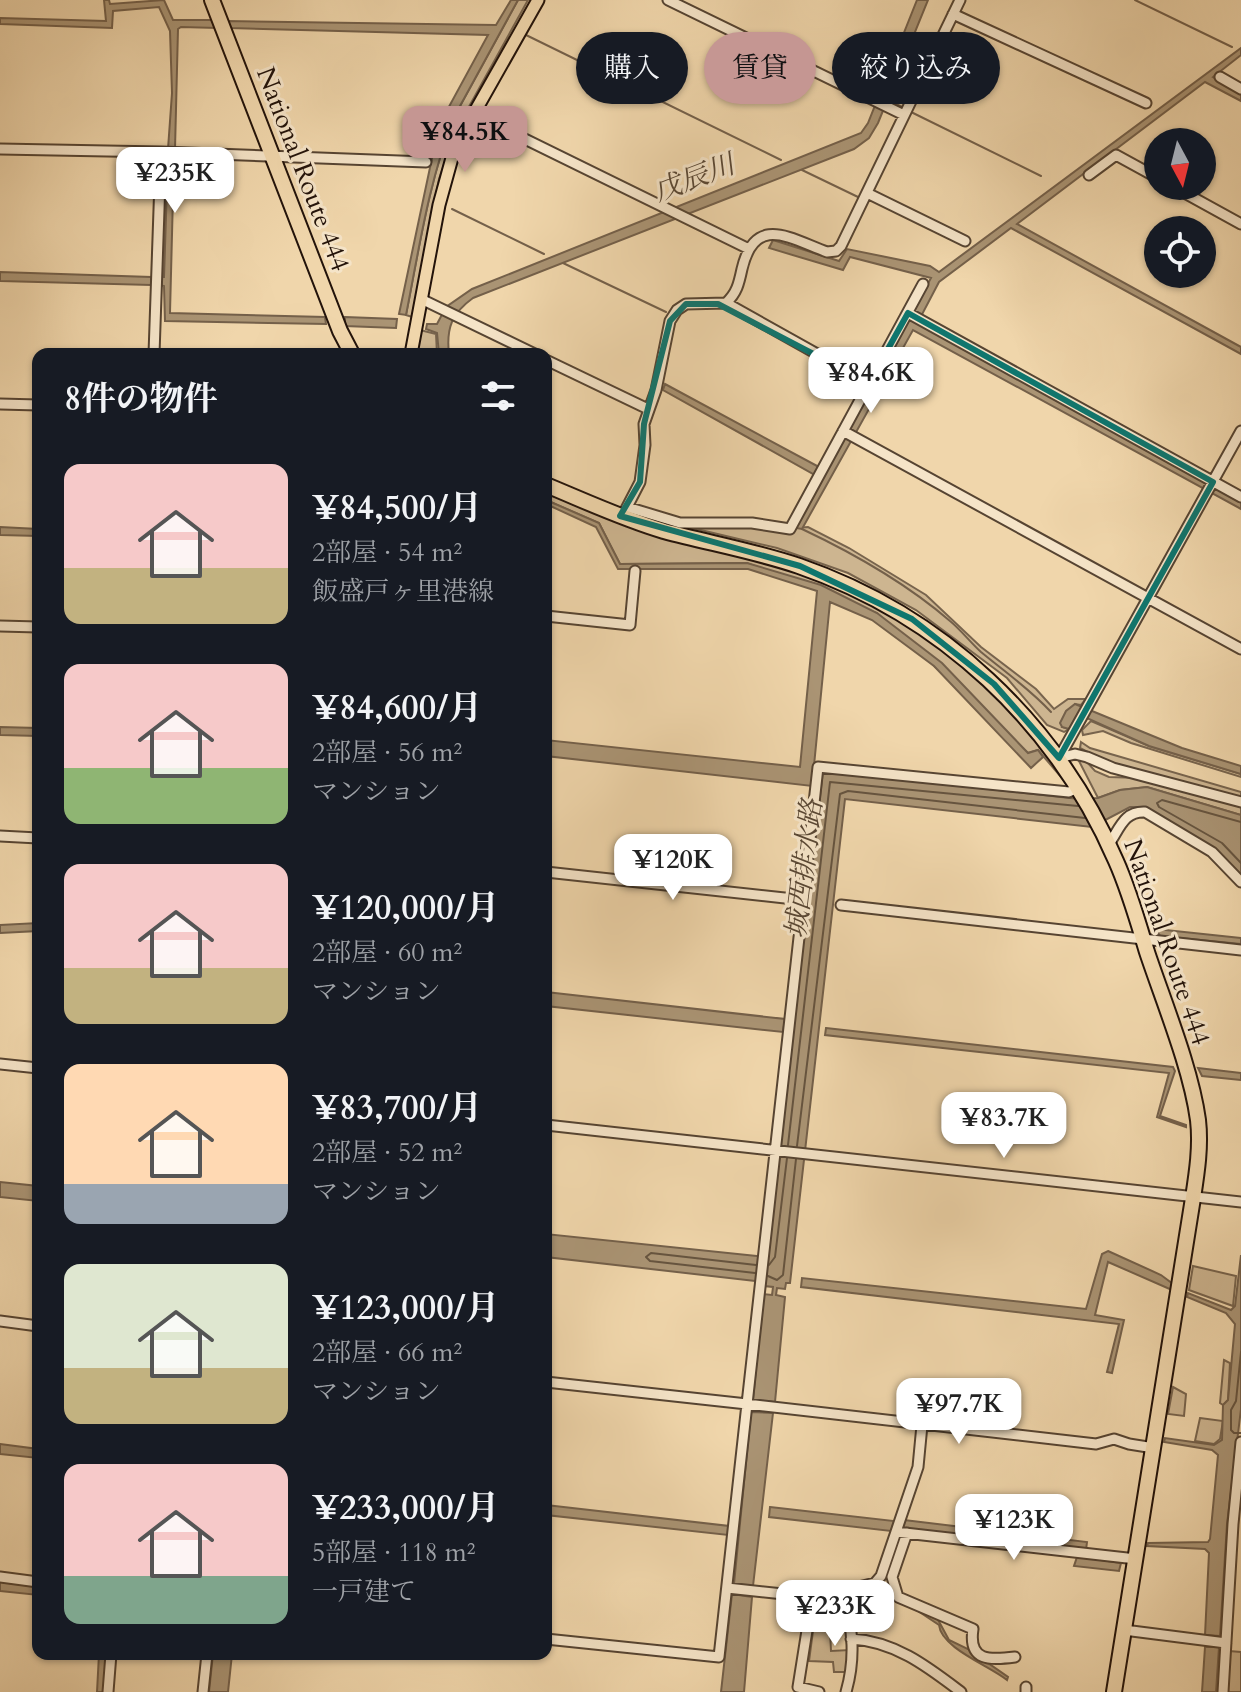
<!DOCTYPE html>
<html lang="ja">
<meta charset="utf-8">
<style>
:root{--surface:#171b24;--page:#20242c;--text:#f1f3f6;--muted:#9ea1a6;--accent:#c59692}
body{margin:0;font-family:Cardo,"Noto Serif JP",serif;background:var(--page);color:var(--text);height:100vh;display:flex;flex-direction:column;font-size:30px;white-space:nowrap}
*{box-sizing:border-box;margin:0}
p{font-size:26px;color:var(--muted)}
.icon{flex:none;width:44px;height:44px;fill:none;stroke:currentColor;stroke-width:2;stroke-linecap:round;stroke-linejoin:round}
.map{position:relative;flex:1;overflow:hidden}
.drawer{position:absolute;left:32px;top:348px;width:520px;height:1312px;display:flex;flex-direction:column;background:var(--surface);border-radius:16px;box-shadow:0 2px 6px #0004}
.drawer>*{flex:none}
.guide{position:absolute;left:576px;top:32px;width:544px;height:72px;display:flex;gap:16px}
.needle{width:52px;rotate:173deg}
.buttons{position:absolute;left:1144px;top:128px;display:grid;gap:16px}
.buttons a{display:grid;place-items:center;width:72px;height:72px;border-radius:50%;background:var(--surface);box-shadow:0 2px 6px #0004;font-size:40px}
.price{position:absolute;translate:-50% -68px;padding:0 18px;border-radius:16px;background:#fff;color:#222;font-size:26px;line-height:52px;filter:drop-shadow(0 2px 4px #0008)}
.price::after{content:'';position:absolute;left:50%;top:48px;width:24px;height:18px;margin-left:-12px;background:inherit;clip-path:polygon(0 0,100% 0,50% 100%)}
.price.active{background:var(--accent);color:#111}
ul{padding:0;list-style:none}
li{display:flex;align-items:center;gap:24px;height:200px;padding:0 32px}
li span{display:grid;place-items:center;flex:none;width:224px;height:160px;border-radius:16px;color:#555}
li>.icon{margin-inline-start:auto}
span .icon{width:96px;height:96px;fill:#fffc;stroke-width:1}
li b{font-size:34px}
h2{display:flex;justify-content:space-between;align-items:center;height:96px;padding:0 32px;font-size:34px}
.chip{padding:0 28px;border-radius:36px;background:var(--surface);box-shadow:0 2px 6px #0004;font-size:28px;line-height:72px}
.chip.active{background:var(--accent);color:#111}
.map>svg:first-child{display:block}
.green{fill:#cdb590;stroke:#78644d;stroke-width:2}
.water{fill:#aa9474;stroke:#74604a;stroke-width:2}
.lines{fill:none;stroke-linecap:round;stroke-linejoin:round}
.shore{stroke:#66543f;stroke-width:2}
.stream{stroke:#74604a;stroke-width:2}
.minor-casing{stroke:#564432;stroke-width:13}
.major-casing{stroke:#23130a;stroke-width:15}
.highway-casing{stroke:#23130a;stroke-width:18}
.minor{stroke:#f5e4c8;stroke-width:9}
.major{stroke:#f0d6ab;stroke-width:11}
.highway{stroke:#f0d6ab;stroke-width:14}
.marked{fill:none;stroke:#0f766e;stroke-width:6;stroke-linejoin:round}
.labels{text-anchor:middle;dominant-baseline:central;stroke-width:6;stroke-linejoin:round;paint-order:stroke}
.street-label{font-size:26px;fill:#23130a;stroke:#f5e4c8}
.water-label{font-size:28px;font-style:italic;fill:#594734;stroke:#f5e4c8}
</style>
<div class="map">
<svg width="1241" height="1692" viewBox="0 0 1241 1692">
<rect width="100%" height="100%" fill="#f0d6ab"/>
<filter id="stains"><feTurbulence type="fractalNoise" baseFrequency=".0025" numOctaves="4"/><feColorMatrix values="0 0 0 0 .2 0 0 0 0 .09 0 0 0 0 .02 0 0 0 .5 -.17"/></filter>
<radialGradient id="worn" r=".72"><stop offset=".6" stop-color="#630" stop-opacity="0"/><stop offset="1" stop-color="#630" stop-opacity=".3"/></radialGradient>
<path class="green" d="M518,0h10l-73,132 -16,47 -27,138 -6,-2c13,-66 23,-135 48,-198z
M168,156l-4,121h-4l4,-120z
M420,330l16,4 1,20h-20z
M546,491c60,19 120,38 180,57 61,20 125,39 180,73 65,41 120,99 161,163l-29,-34 -10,3 -151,-140 -130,-50 -127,1 -21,-41 -53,-23z
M684,526l65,1 42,5 5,-4 12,-1 41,21 77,47 55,52 55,42 18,20 14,-10h18l-5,6 -6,-1 -13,23 7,2 -5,3 -17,-7 -40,-47 -91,-68 -68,-37 -71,-25z
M1091,721l58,25 92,28v3l-110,-34 -28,-12 -20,4 -1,-5z
M1081,742l9,6 151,44v6l-131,-34 -30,-16z
M1085,760l10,11 14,6 32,1 100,29v8l-94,-28 -27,3 -22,8 -19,-37z
M1193,1266l43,10 -3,30 -44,-16z
M1224,1360l6,3 -2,37 -5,5 -3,-2z
M1173,1387l13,7 -2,22 -16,-2z
M1200,1418l23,3 -3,18 -6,5 -19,-3z
M813,1631h17l1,20 19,-1 -1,22h-15l-1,-10 -24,-1z
M1229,1651l12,1v40h-15z"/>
<path class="water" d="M104,0h5l1,4 54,-4 9,20h41l3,8 -36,-1 -3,2 -3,120h-7l4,-56 -2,-62 -11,-24 -46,4 -1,17 -112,-4v-6l106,3z
M511,0h7l-64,117c-25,63 -35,132 -48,198l-7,-1 40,-189 49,-90 -258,-7 -3,-7 269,4z
M917,0h11l-50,123 -9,15 -15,11 -381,149c-21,15 -27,30 -24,56h-10l-2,-21 -11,-4 1,-5h10l9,-17 26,-18 389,-156 7,-10z
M1241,48v7l-28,22 28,16v8l-36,-19 -188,142 224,123v7l-230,-126 -72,54 -21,40 323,178v9l-328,-179 -111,199 -6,-1 135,-250 -81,-21 -7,13 -74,-22 4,-8 66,21 8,-12 83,17 9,6z
M168,156h6l-4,157 155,4 1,7 -161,-3 -1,-35 -5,-1 1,-8h4z
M0,272l151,5v8l-151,-4z
M345,317l52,2 -1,9 -51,-2z
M665,384l154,83 -4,8 -152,-85z
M546,500l53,23 21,41 127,-1 74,22 56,28 65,50 86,90 10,-3 5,7 -12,11 -97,-102 -62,-46 -42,-18 -18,184 -266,-30v-16l254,27 17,-176 -69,-22h-130l-22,-42 -50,-23z
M0,527l38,2v7l-38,-1z
M1075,704l107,44 59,18v8l-92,-28 -71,-32 -9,15 -7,-2 -2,-4 6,-12z
M0,727l38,1v8l-38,-1z
M823,771l256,28 19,-1 22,-8 27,-3 94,28v60l-24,-25 -73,-43h-14l-38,20 -247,-28 -55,484h-4l-1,6 -8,-1 -1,7 9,2 -10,105 -22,-2 10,-106 9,1 1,-8 -9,-1v-4l-218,-25v-23l221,23z
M38,923v8l-38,2v-8z
M1156,929l85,9v6l-81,-8z
M546,992l239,27 -2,13 -237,-26z
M826,1028l347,39 2,4 -15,45 26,9v2l-29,-10 12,-44 -344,-38z
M1198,1068l43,5v7l-39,-4z
M0,1182l38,4v15l-38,-4z
M1108,1251l53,24 12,9 -1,6 -64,-28 -13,53 29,5 -12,53 -5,-1 12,-48 -318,-37 1,-9 284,31 16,-55z
M1241,1255v154l-14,115 -7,112 -15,-1 4,-82 -4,-4 -58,-3 1,-3 60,-1 2,-3 8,-84 -6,-5 -48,-8 1,-4 49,7 8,-5 1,-35 5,-5 7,-76 -9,-11 -39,-16 1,-4 43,17 4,-4z
M751,1412l22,1 -20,173 -19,-2z
M0,1444l38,5v9l-38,-4z
M546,1505l183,21 -1,9 -182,-20z
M770,1507l124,14 -3,10 -122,-14z
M904,1520l183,22 -1,8 -185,-22z
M1077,1557h4l40,6 -2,8 -45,-5z
M0,1582l38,5v8l-38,-4z
M732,1594l20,3 -8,95h-23z
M920,1608l16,8 13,24 19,9 40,28 -1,3c-17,-14 -66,-32 -68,-55l-21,-14z
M1205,1647h14l-3,45h-14z
M99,1654h8l-3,38h-7z
M213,1654h19l-4,38h-19z"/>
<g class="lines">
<path class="shore" d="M1241,822l-79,-22 -5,3 2,4 63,36 19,20
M788,1145l42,-363 248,24
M797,1146l43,-352 8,-3 237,27
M769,1265l6,-8 12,-99
M755,1273l-105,-12 -4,-4 5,-4 105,12
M768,1276l9,4 6,-5 13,-116
M1241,1352l-5,49 -5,9v20l3,3h7"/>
<path class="stream" d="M1135,0l97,47
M526,35l255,125
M888,100l16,8
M909,111l132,65
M802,170l56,27
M452,209l92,45
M563,263l103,49
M802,529c53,25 104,54 148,92 11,9 20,21 31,31 24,20 49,37 70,60"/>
<defs>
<path id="minor" d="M668,0l236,115
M953,14l193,89
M1220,77l21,12
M472,113l277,136
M0,149l161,3
M1089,175l27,-20 42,23
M1172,186l69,38
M867,193l98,48
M421,299l114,55
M726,303c11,-10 13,-20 16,-34 13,-55 47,-31 85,-17l9,-1 5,-5 119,-246
M908,313l333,184
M154,354l7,-202 265,10
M546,360l102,49
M0,404l38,1
M843,431l398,218
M627,507l53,16h72l38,6 133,-245
M626,509l14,-27 5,-37 -1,-21 12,-34 14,-69 7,-11 9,-6 40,-1 143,80
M546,616l84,9 5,-54
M0,626l38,1
M1059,758l182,-327
M1059,758l16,-4 12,3 26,11 128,34
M0,836l38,2
M1109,844c11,-16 15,-33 36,-32l67,40 29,30
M546,872l257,28
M841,905l400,45
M0,1064l38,4
M546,1125l695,77
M0,1321l38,5
M546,1382l201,22 71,-637 251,25 9,-4
M896,1532l240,27
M907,1533l-15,44 6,20 75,32c-5,33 17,31 42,28
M0,1577l38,5
M727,1588l113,12
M812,1599l-14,88 21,5
M840,1600l10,-11 25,-6 6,-7 37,-109 4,-42
M840,1600c16,25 14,64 6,92
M1124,1630l102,13
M546,1639l173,18 28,-253 349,40 18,-5 15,5 25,4
M851,1639c44,2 77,28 110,53
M108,1692l3,-38
M203,1692l4,-38
M1026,1692v-5
M1223,1692l10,-168 8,-82"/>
<path id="major" d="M411,354l28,-149 16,-58 83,-147"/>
<path id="highway" d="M212,0l128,331 12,23
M546,485c39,16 77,34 118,46 45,12 91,20 135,35 142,49 257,156 317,295 13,29 22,61 31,91 17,51 44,116 51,168 3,26 -1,52 -5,78l-79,494"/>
</defs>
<use href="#minor" class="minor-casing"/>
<use href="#major" class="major-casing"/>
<use href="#highway" class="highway-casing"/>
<use href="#minor" class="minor"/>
<use href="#major" class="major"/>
<use href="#highway" class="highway"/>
</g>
<path class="marked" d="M686,304h32l151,79 39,-70 305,169 -154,276 -65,-74 -82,-65 -112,-53 -180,-50 20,-34 4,-58 26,-103z"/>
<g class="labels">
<g class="street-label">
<text transform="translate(303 169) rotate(69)">National Route 444</text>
<text transform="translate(1167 942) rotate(71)">National Route 444</text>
</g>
<g class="water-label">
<text transform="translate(694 178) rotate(-21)">戊辰川</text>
<text transform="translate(804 869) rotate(-83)">城西排水路</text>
</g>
</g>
<rect width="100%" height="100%" filter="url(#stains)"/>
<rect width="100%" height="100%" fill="url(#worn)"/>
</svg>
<div class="buttons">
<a><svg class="needle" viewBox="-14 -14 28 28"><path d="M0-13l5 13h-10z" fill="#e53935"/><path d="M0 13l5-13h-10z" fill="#9ea1a6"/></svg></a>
<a><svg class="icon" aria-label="locate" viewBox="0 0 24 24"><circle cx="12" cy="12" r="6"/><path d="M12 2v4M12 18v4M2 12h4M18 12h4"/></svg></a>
</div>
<b class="price active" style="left:465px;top:174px">¥84.5K</b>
<b class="price" style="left:175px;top:215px">¥235K</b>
<b class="price" style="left:871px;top:415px">¥84.6K</b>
<b class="price" style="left:673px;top:902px">¥120K</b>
<b class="price" style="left:1004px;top:1160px">¥83.7K</b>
<b class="price" style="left:959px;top:1446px">¥97.7K</b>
<b class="price" style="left:1014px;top:1562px">¥123K</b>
<b class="price" style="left:835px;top:1648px">¥233K</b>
<div class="guide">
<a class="chip">購入</a>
<a class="chip active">賃貸</a>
<a class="chip">絞り込み</a>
</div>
<section class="drawer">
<h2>8件の物件<svg class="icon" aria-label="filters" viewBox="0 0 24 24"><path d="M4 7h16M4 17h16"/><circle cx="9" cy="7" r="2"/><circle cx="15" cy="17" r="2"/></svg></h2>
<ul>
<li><span style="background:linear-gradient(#f6c9c9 65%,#c2b280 0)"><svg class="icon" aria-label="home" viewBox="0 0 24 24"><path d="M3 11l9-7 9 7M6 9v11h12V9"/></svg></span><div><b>¥84,500/月</b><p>2部屋 · 54 m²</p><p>飯盛戸ヶ里港線</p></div></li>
<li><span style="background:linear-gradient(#f6c9c9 65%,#8fb573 0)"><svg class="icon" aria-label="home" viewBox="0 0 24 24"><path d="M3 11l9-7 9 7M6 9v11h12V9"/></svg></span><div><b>¥84,600/月</b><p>2部屋 · 56 m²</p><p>マンション</p></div></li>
<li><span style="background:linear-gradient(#f6c9c9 65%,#c2b280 0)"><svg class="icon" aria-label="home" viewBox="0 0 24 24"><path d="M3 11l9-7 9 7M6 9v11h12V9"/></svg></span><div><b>¥120,000/月</b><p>2部屋 · 60 m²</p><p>マンション</p></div></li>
<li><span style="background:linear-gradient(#ffd9b3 75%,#9aa5b1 0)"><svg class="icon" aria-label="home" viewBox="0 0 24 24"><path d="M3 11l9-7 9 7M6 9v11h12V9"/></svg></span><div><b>¥83,700/月</b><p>2部屋 · 52 m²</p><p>マンション</p></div></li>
<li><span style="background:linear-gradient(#dfe7d0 65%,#c2b280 0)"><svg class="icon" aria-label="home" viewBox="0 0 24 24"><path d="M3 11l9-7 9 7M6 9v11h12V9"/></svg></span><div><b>¥123,000/月</b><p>2部屋 · 66 m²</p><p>マンション</p></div></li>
<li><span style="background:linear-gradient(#f6c9c9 70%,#7fa58c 0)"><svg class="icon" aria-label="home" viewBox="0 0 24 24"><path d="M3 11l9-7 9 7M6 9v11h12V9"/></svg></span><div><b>¥233,000/月</b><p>5部屋 · 118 m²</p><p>一戸建て</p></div></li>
</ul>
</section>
</div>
